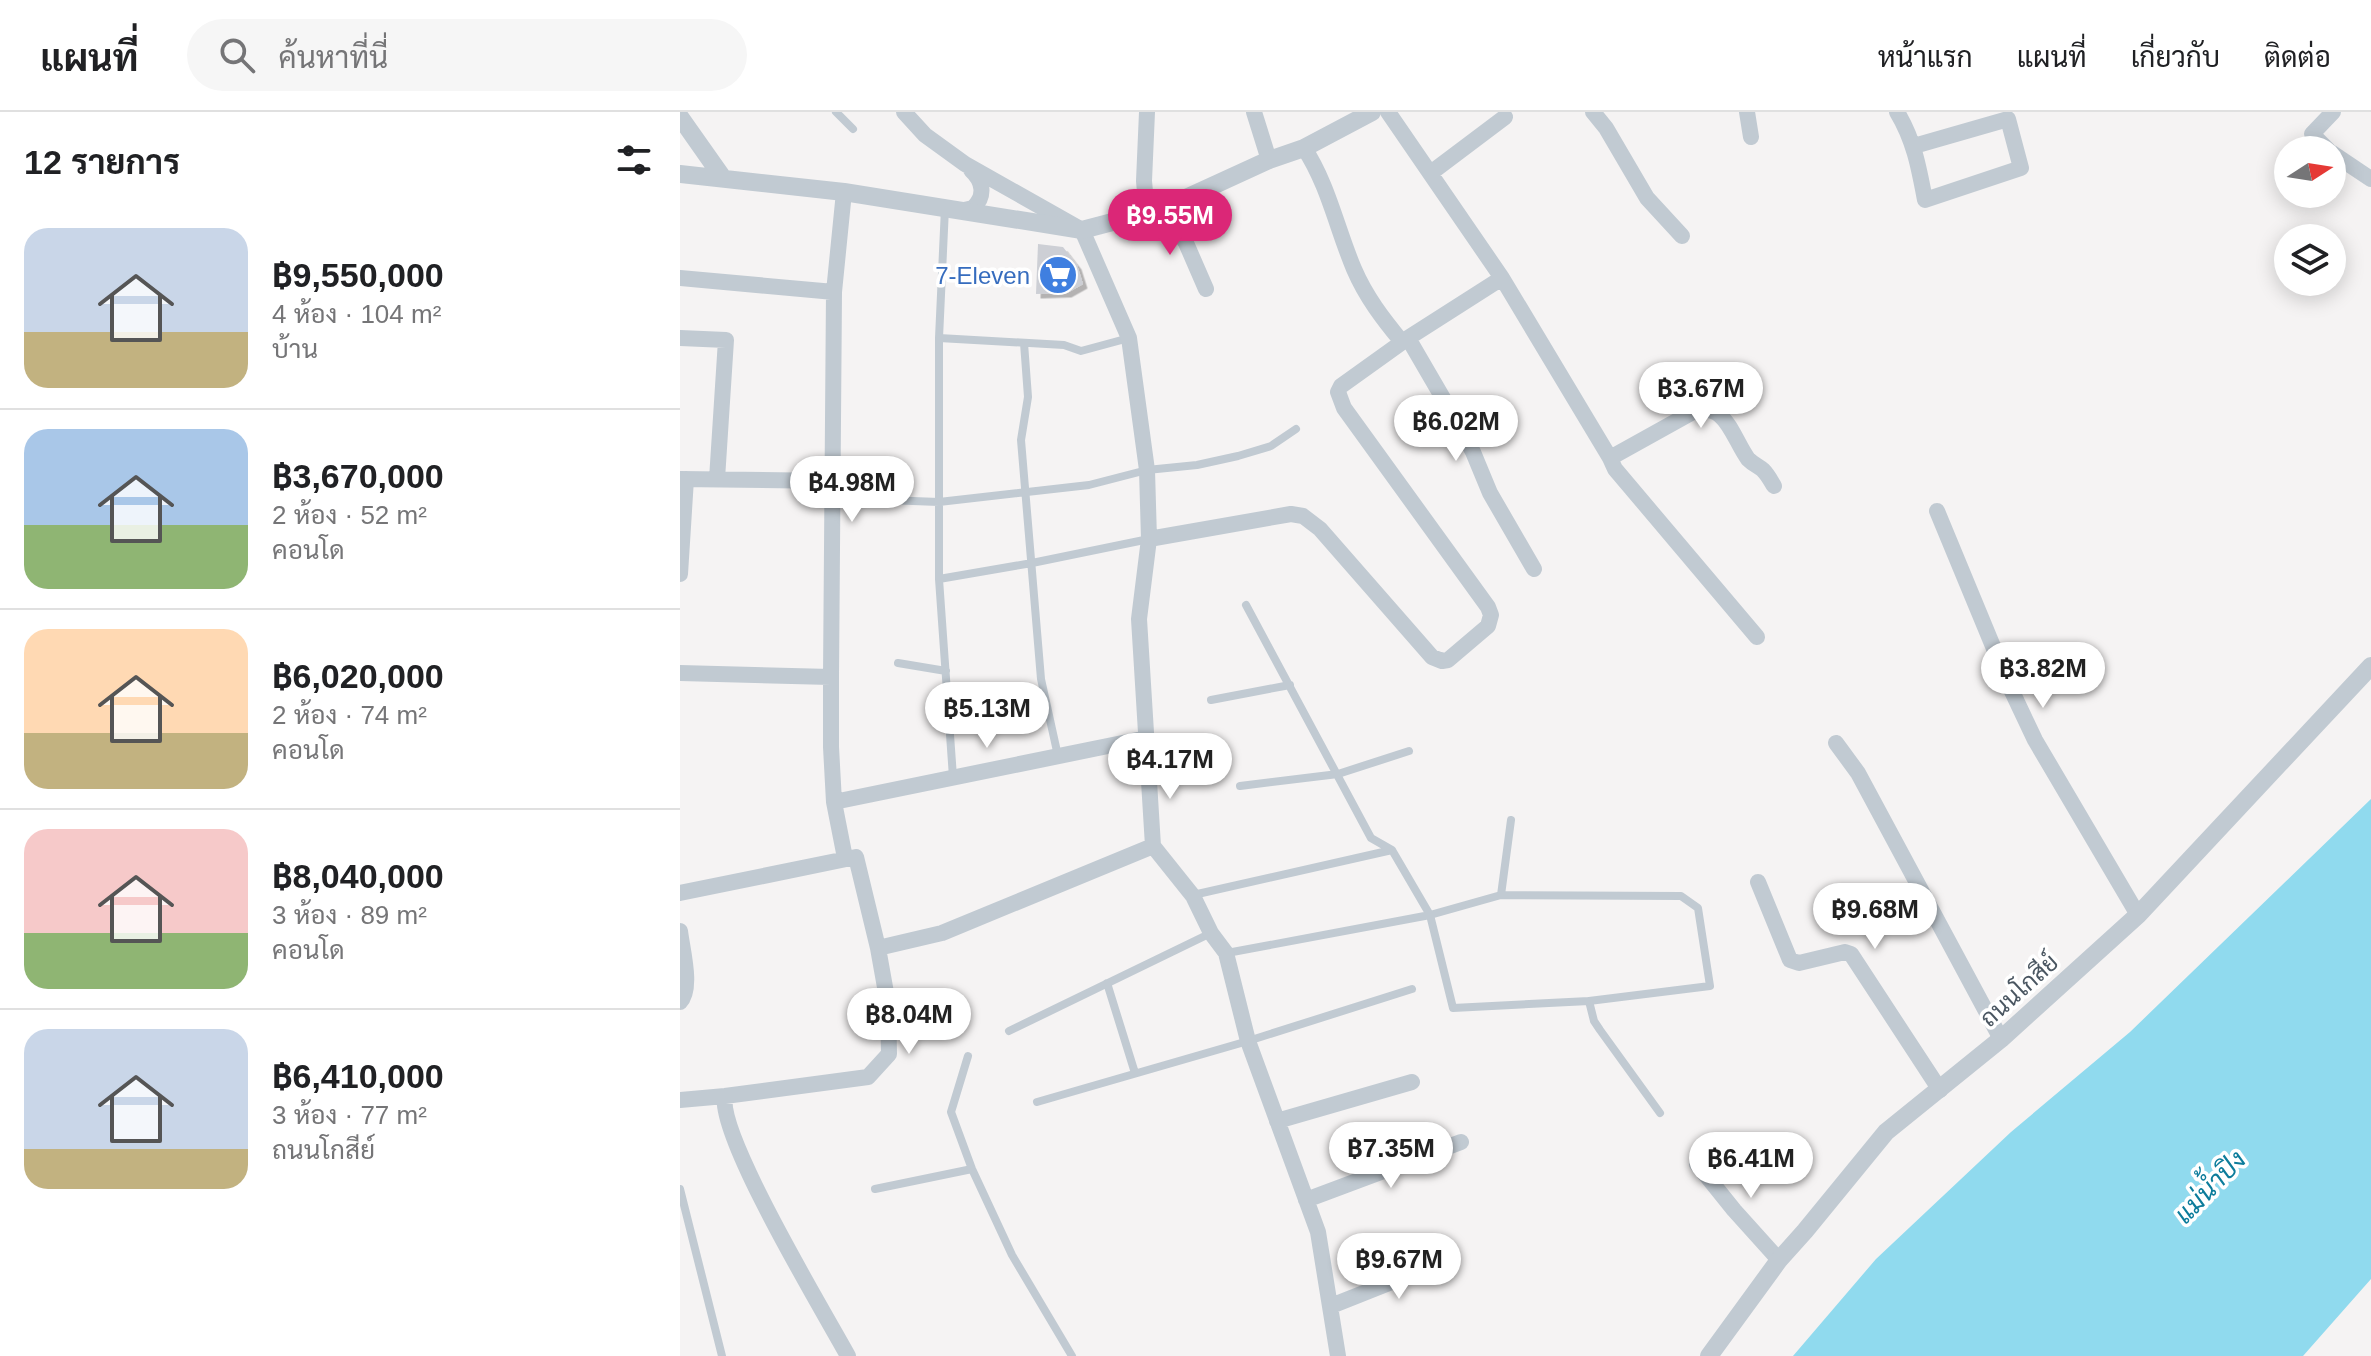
<!DOCTYPE html>
<html lang="th">
<meta charset="utf-8">
<style>
:root{--surface:#fff;--page:#f6f6f6;--text:#202124;--muted:#757577;--line:#e0e0e0;--accent:#db2777}
body{margin:0;font-family:Arial,Sarabun,sans-serif;background:var(--page);color:var(--text);height:100vh;display:flex;flex-direction:column;font-size:30px;white-space:nowrap}
*{box-sizing:border-box;margin:0}
p{font-size:26px;color:var(--muted)}
.icon{flex:none;width:44px;height:44px;fill:none;stroke:currentColor;stroke-width:2;stroke-linecap:round;stroke-linejoin:round}
.map{position:relative;flex:1;overflow:hidden}
.drawer{display:flex;flex-direction:column;background:var(--surface);width:680px}
.drawer>*{flex:none}
.needle{width:52px;rotate:78deg}
.fabs{position:absolute;left:1594px;top:24px;display:grid;gap:16px}
.fabs a{display:grid;place-items:center;width:72px;height:72px;border-radius:50%;background:var(--surface);box-shadow:0 4px 20px #0003;font-size:40px}
.price{position:absolute;translate:-50% -68px;padding:0 18px;border-radius:28px;background:#fff;color:#222;font-size:26px;line-height:52px;filter:drop-shadow(0 2px 4px #0008)}
.price::after{content:'';position:absolute;left:50%;top:48px;width:24px;height:18px;margin-left:-12px;background:inherit;clip-path:polygon(0 0,100% 0,50% 100%)}
.price.active{background:var(--accent);color:#fff}
ul{padding:0;list-style:none}
li{display:flex;align-items:center;gap:24px;height:200px;padding:0 24px}
li+li{border-top:2px solid var(--line)}
li span{display:grid;place-items:center;flex:none;width:224px;height:160px;border-radius:24px;color:#555}
li>.icon{margin-inline-start:auto}
span .icon{width:96px;height:96px;fill:#fffc;stroke-width:1}
li b{font-size:34px}
h2{display:flex;justify-content:space-between;align-items:center;height:96px;padding:0 24px;font-size:34px}
header{display:flex;align-items:center;gap:48px;box-sizing:border-box;height:112px;padding:0 40px;background:var(--surface);border-bottom:2px solid var(--line)}
header strong{font-size:38px}
nav{display:flex;gap:44px;margin-inline-start:auto;font-size:28px}
.search{width:560px;height:72px;background:var(--page);display:flex;align-items:center;gap:20px;box-sizing:border-box;padding:0 28px;border-radius:44px;color:var(--muted);font-size:30px}
main{display:flex;flex:1;min-height:0}
.map>svg:first-child{display:block}
.water{fill:#90daee}
.building{fill:#cdcfd5;filter:url(#shadow)}
.lines{fill:none;stroke-linecap:round;stroke-linejoin:round}
.service{stroke:#c1cad2;stroke-width:8}
.minor{stroke:#c1cad2;stroke-width:16}
.tertiary{stroke:#c1cad2;stroke-width:18}
.labels{text-anchor:middle;dominant-baseline:central;stroke-width:7;stroke-linejoin:round;paint-order:stroke}
.shop-label{font-size:24px;fill:#366cbe;stroke:#fff;text-anchor:end}
.street-label{font-size:24px;fill:#4a5661;stroke:#fff}
.water-label{font-size:26px;font-style:italic;fill:#0c7c9b;stroke:#fff}
</style>
<header>
<strong>แผนที่</strong>
<div class="search"><svg class="icon" aria-label="search" viewBox="0 0 24 24"><circle cx="10" cy="10" r="6"/><path d="M15 15l6 6"/></svg>ค้นหาที่นี่</div>
<nav><a>หน้าแรก</a><a>แผนที่</a><a>เกี่ยวกับ</a><a>ติดต่อ</a></nav>
</header>
<main>
<section class="drawer">
<h2>12 รายการ<svg class="icon" aria-label="filters" viewBox="0 0 24 24"><path d="M4 7h16M4 17h16"/><circle cx="9" cy="7" r="2"/><circle cx="15" cy="17" r="2"/></svg></h2>
<ul>
<li><span style="background:linear-gradient(#c9d6e8 65%,#c2b280 0)"><svg class="icon" aria-label="home" viewBox="0 0 24 24"><path d="M3 11l9-7 9 7M6 9v11h12V9"/></svg></span><div><b>฿9,550,000</b><p>4 ห้อง · 104 m²</p><p>บ้าน</p></div></li>
<li><span style="background:linear-gradient(#a9c7e8 60%,#8fb573 0)"><svg class="icon" aria-label="home" viewBox="0 0 24 24"><path d="M3 11l9-7 9 7M6 9v11h12V9"/></svg></span><div><b>฿3,670,000</b><p>2 ห้อง · 52 m²</p><p>คอนโด</p></div></li>
<li><span style="background:linear-gradient(#ffd9b3 65%,#c2b280 0)"><svg class="icon" aria-label="home" viewBox="0 0 24 24"><path d="M3 11l9-7 9 7M6 9v11h12V9"/></svg></span><div><b>฿6,020,000</b><p>2 ห้อง · 74 m²</p><p>คอนโด</p></div></li>
<li><span style="background:linear-gradient(#f6c9c9 65%,#8fb573 0)"><svg class="icon" aria-label="home" viewBox="0 0 24 24"><path d="M3 11l9-7 9 7M6 9v11h12V9"/></svg></span><div><b>฿8,040,000</b><p>3 ห้อง · 89 m²</p><p>คอนโด</p></div></li>
<li><span style="background:linear-gradient(#c9d6e8 75%,#c2b280 0)"><svg class="icon" aria-label="home" viewBox="0 0 24 24"><path d="M3 11l9-7 9 7M6 9v11h12V9"/></svg></span><div><b>฿6,410,000</b><p>3 ห้อง · 77 m²</p><p>ถนนโกสีย์</p></div></li>
</ul>
</section>
<div class="map">
<svg width="1691" height="1244" viewBox="0 0 1691 1244">
<defs>
<filter id="shadow"><feDropShadow dx="4.5" dy="4.5" stdDeviation="0" flood-color="#0004"/></filter>
</defs>
<rect width="100%" height="100%" fill="#f5f3f3"/>
<path class="water" d="M1691,687v480l-68,77h-510l83,-97 135,-127 119,-100z"/>
<path class="building" d="M358,132l25,3 14,18 6,19 -16,9 -31,1z"/>
<g class="lines">
<path class="service" d="M156,0l17,17
M265,96l-6,130v241l14,198
M259,226l125,7 17,6 48,-13
M344,231l4,54 -7,43 20,239 17,77
M153,386l106,4 150,-17 58,-15 50,-5 41,-9 33,-10 25,-17
M259,467l93,-16 117,-24
M566,493l125,233 21,12
M218,551l48,8
M531,588l79,-15
M560,674l98,-12 71,-23
M513,783l199,-45 38,65 23,93 136,-7 121,-15 -12,-78 -17,-12 -180,-1 -71,20 -203,38
M821,783l10,-75
M427,871l28,90
M909,889l5,20 6,9 60,83
M329,919l202,-98
M288,944l-17,56 21,57 40,86 60,101
M357,990l211,-61 164,-52
M0,1077l42,167
M195,1077l97,-20"/>
<path class="minor" d="M224,0l21,23 40,29 117,66 47,108 18,132 2,69 -10,80 14,227 40,50 18,37 15,20 22,88 70,191 20,124
M574,0l15,48
M708,0l114,166 108,180 5,11 142,168
M913,0l13,16 41,70 35,38
M1067,0l4,25
M1217,0c17,28 22,56 28,88l96,-32 -13,-49 -94,27
M624,36c24,36 33,81 50,121 12,28 29,50 48,73
M1648,38l-16,-16 21,-22
M1652,41l39,26
M752,60l73,-55
M164,80l-10,100 -3,385v70l3,55 11,56
M482,97l24,34 20,46
M284,98l9,-2c13,-12 10,-27 -2,-38
M467,101l-3,-32 3,-69
M0,166l154,14
M0,226l46,2 -9,139
M728,226l50,86 15,28 17,41 44,76
M930,346l81,-45c34,-15 41,24 57,46 5,5 10,7 15,11 5,5 8,11 11,16
M0,367l151,2
M1257,399l72,174 26,55 103,175
M469,427l142,-25 12,2 17,13 112,128 10,4 6,-1 40,-34 3,-11 -3,-8 -144,-199 -6,-16 3,-6 67,-48 94,-60
M0,462l6,-95
M0,561l151,4
M1156,631l22,30 143,266
M154,690l313,-64
M1078,770l32,78 9,3 46,-11 6,2 89,136
M0,781l176,-36 22,91 10,56 1,50 -21,23 -143,19 -45,4
M0,819c2,18 13,58 0,71
M198,836l64,-15 211,-87
M45,984c-8,39 99,216 123,260
M597,1009l135,-39
M1017,1052l37,46 45,50
M626,1088l155,-58
M651,1194l121,-48"/>
<path class="tertiary" d="M0,5l43,61
M0,62l164,18 238,38 80,-21 107,-49 35,-12 68,-36
M1029,1244l70,-96 26,-29 81,-99 115,-93 137,-124 233,-249"/>
</g>
<defs>
<symbol id="supermarket-disc" viewBox="-11 -11 22 22"><circle r="9.5" fill="#3f7fe0" stroke="#fff"/><path d="M-6-5.5h2.5l.6 2H6L4.5 2H-2.5L-4.4-4H-6ZM-1.5 3.2a1.3 1.3 0 1 0 .1 0ZM3 3.2a1.3 1.3 0 1 0 .1 0Z" fill="#fff"/></symbol>
</defs>
<g fill-rule="evenodd">
<use href="#supermarket-disc" x="356" y="141" width="44" height="44"/>
</g>
<g class="labels">
<g class="shop-label">
<text x="350" y="163">7-Eleven</text>
</g>
<g class="street-label">
<text transform="translate(1339 878) rotate(-42)">ถนนโกสีย์</text>
</g>
<g class="water-label">
<text transform="translate(1530 1075) rotate(-46)">แม่น้ำปิง</text>
</g>
</g>
</svg>
<div class="fabs">
<a><svg class="needle" viewBox="-14 -14 28 28"><path d="M0-13l5 13h-10z" fill="#e53935"/><path d="M0 13l5-13h-10z" fill="#757577"/></svg></a>
<a><svg class="icon" aria-label="layers" viewBox="0 0 24 24"><path d="M12 4l9 5-9 5-9-5zM3 14l9 5 9-5"/></svg></a>
</div>
<b class="price active" style="left:490px;top:145px">฿9.55M</b>
<b class="price" style="left:1021px;top:318px">฿3.67M</b>
<b class="price" style="left:776px;top:351px">฿6.02M</b>
<b class="price" style="left:172px;top:412px">฿4.98M</b>
<b class="price" style="left:1363px;top:598px">฿3.82M</b>
<b class="price" style="left:307px;top:638px">฿5.13M</b>
<b class="price" style="left:490px;top:689px">฿4.17M</b>
<b class="price" style="left:1195px;top:839px">฿9.68M</b>
<b class="price" style="left:229px;top:944px">฿8.04M</b>
<b class="price" style="left:711px;top:1078px">฿7.35M</b>
<b class="price" style="left:1071px;top:1088px">฿6.41M</b>
<b class="price" style="left:719px;top:1189px">฿9.67M</b>
</div>
</main>
